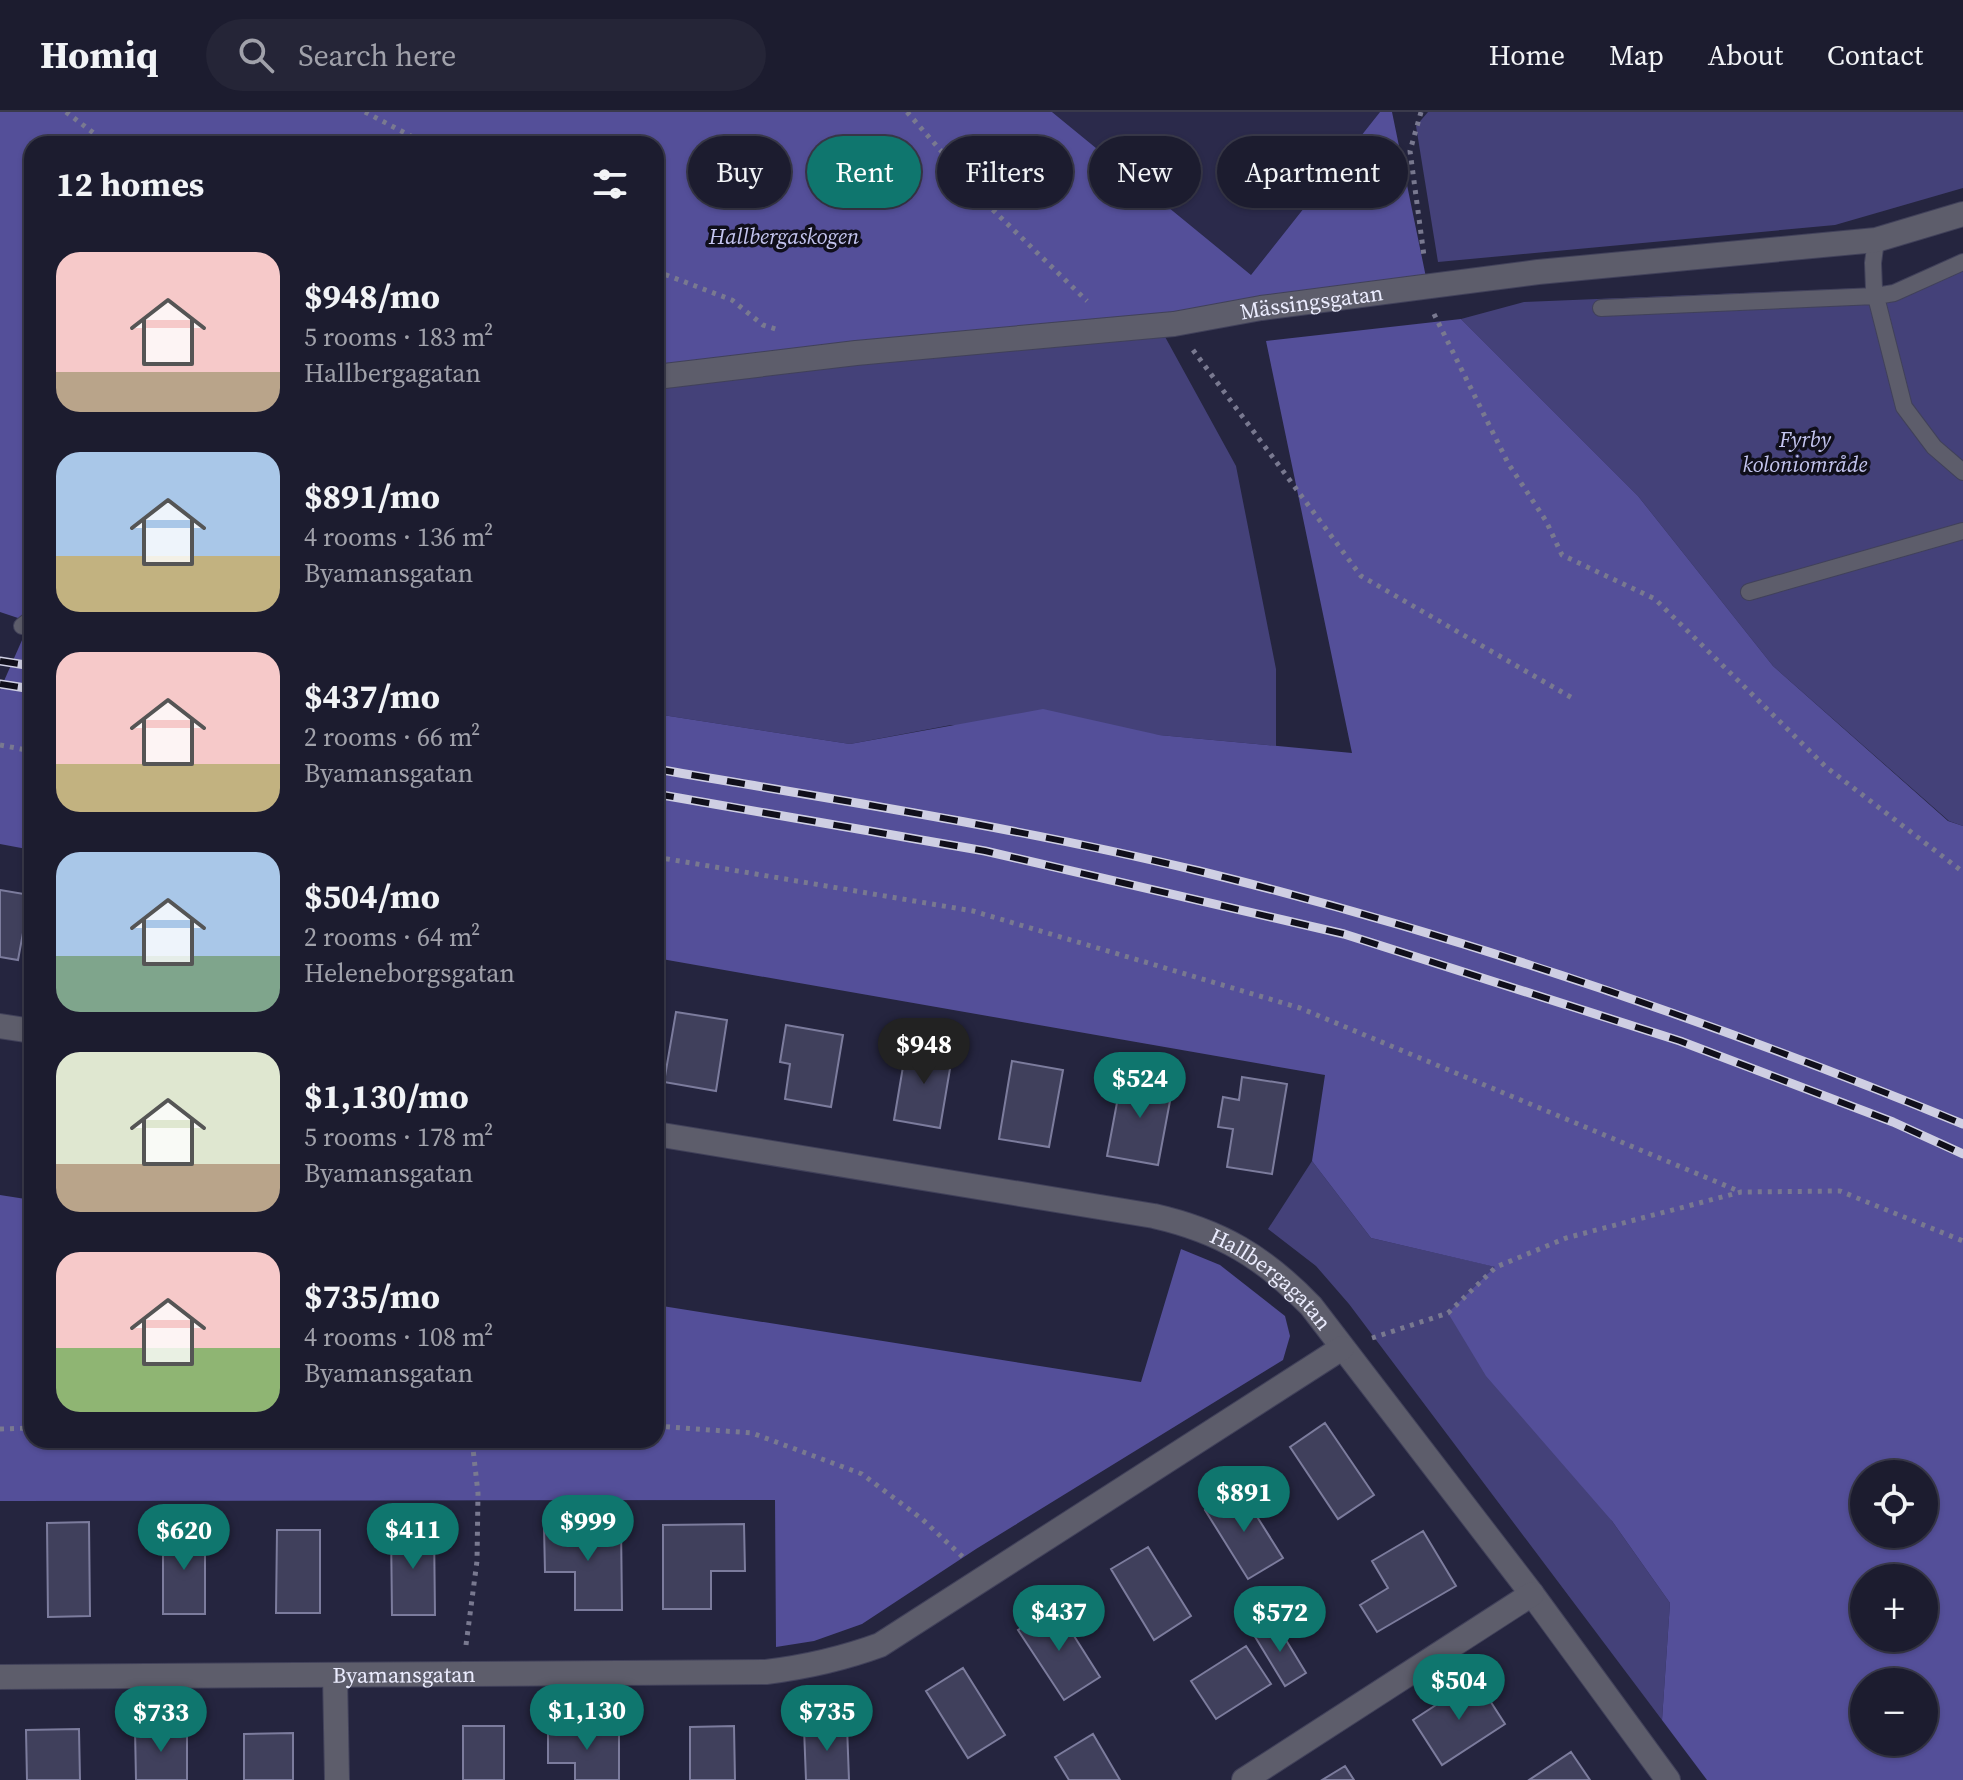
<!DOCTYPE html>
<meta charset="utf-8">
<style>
:root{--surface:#1c1c2f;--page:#252537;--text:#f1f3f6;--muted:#a0a1aa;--line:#3a3a4b;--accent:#0f766e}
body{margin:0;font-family:"Source Serif 4",serif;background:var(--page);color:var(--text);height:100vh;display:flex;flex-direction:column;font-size:30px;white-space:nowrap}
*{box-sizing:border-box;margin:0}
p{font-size:26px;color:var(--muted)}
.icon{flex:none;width:44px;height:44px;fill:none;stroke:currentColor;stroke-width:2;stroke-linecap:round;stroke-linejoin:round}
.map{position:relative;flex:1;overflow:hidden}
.sheet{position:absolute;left:24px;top:24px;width:640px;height:1312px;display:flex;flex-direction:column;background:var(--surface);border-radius:24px;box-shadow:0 2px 6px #0004,0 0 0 2px var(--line)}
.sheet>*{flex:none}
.top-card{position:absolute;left:688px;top:24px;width:760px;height:72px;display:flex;gap:16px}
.fabs{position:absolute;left:1850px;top:1348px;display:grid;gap:16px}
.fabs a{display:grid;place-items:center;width:88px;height:88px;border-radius:50%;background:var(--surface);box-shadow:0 2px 6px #0004,0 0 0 2px var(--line);font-size:40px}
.price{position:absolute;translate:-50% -68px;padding:0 18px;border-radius:28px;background:var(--accent);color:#fff;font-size:26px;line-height:52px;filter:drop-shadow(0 2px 4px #0008)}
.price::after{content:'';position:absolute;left:50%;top:48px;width:24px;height:18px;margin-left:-12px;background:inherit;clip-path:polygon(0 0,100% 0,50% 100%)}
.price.on{background:#222;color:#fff}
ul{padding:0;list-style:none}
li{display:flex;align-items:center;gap:24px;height:200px;padding:0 32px}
li span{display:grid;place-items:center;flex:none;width:224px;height:160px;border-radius:24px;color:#555}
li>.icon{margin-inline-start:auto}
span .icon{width:96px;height:96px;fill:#fffc;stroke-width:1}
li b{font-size:34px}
h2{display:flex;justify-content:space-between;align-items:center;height:96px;padding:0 32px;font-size:34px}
.chip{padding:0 28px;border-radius:36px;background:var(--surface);box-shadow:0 2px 6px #0004,0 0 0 2px var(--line);font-size:28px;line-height:72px}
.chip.on{background:var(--accent);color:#fff}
header{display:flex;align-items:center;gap:48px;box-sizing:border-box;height:112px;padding:0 40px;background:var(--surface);border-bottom:2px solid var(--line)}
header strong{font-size:38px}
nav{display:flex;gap:44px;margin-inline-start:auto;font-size:28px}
.search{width:560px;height:72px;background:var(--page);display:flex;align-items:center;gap:20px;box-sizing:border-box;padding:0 28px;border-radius:44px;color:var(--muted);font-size:30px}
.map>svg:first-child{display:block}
.built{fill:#2b2a4b}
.green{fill:#444179}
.forest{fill:#544f99;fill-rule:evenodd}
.building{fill:#40405c;stroke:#7c7c9d;stroke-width:2}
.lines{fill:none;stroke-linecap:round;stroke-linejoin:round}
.lane-casing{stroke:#41415a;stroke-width:18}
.street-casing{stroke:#41415a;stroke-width:26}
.path{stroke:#797990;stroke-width:5;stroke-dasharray:4 6;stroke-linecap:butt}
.lane{stroke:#5d5d6b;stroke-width:16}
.street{stroke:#5d5d6b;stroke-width:24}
.rail-casing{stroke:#cfcfe3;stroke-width:9}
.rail{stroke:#100f1b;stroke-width:6;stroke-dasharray:18;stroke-linecap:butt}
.labels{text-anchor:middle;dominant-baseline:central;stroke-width:7;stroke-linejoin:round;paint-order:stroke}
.park-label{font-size:22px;font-style:italic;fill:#c4c5ef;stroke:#100f1b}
.street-label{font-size:22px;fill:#ebecfe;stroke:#100f1b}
</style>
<header>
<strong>Homiq</strong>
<div class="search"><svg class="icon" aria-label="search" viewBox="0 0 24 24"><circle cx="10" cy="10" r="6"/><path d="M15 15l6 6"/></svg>Search here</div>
<nav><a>Home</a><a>Map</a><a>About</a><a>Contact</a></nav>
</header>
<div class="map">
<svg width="1963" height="1668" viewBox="0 0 1963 1668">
<rect width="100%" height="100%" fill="#25253f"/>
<path class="built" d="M1052,0h328l-129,163z"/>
<path class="green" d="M1428,0h535v76l-128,37 -397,37 -22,-136z
M1963,142v572l-14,-5 -176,-155 -135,-170 -177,-177 63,-17 365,-15z
M1158,212l78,142 40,203v77l-117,-11 -208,-10 -101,19 -194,-30v-337z
M1312,1049l59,77 125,29 116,254 58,82 -8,117 -313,-416 -33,-38 -48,-37z"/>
<path class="forest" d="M0,0h1052l199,163 129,-163h12l36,175 -772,90v-233h-624v706l-32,-6v-154l30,-68 -30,-10z
M1461,207l177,177 135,170 175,155 15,5v954h-256l-45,-60 8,-117 -58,-82 -126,-145 -38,-63 47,-46 -124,-29 -59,-77 13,-86 -669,-117v-244l194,30 193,-35 116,26 193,18 -86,-412zM1924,1362v60h-60v-60zM1864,1466h60v60h-60zM1864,1570h60v60h-60z
M0,1083l32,5v240h624v-135l485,77 40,-133 39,16 65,51 5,20 -7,24 -307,189 -114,75 -48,17 -38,6 -1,-147 -775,1z"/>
<path class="building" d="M0,778l30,5 -12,65 -18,-3z
M676,900l51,8 -11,71 -52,-9z
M786,913l57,10 -12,72 -46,-8 5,-35 -10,-2z
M907,931l46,8 -13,77 -46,-8z
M1012,949l51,9 -14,77 -50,-8z
M1122,964l51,9 -15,80 -51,-9z
M1242,965l45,7 -15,90 -45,-7 6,-38 -15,-2 5,-30 16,3z
M1325,1311l49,72 -36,24 -48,-72z
M1239,1376l44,70 -35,21 -43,-69z
M89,1410l1,94 -42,1 -1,-94z
M744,1412l1,47h-34v38h-48v-84z
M621,1413l1,85h-47v-38h-30l-1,-46z
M434,1415l1,88h-43l-1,-87z
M163,1418h42v84h-42z
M277,1418h43v83h-44z
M1423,1419l33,55 -79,46 -17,-27 28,-17 -16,-27z
M1148,1435l43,69 -37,24 -43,-71z
M1055,1494l45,71 -36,23 -46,-70z
M1275,1510l31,51 -21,13 -31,-51z
M1246,1534l25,38 -55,35 -25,-38z
M963,1556l42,67 -37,23 -42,-67z
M1476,1567l29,45 -63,41 -29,-45z
M463,1614h41v54h-41z
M734,1614l1,54h-45v-53z
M847,1614l2,54h-43l-2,-52z
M619,1616v52h-44v-17h-27v-34z
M79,1617l1,51h-53l-1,-50z
M135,1617h52v51h-51z
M293,1621v47h-49v-46z
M1093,1622l27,46h-51l-14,-23z
M1571,1640l19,28h-61z
M1345,1654l9,14h-32z"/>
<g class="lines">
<defs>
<path id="lane" d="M1876,128l-3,23 1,26 30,118 30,40 29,25
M1601,196l275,-12 18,-3 69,-31
M1749,480l214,-61
M22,514l10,-8"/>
<g id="street">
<path id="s1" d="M656,265l200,-24 318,-29 87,-16 277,-36 338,-32 87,-26"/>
<path d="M0,914l32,5"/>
<path id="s2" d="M656,1022l498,82c66,15 110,41 157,90l221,288 136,186"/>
<path d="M335,1563l2,105"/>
<path id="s3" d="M0,1565l766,-5c40,-5 76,-13 114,-27l462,-297"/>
<path d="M1244,1668l288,-186"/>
</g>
</defs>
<use href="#lane" class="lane-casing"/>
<use href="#street" class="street-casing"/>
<path class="path" d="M66,0l42,32
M365,0l61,32
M907,0l85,97 95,92
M1421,0l-11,39 14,105
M656,159l76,29 31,25 16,5
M1434,202l74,149 38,58 16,34 93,44 171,168 137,105
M1193,238l168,226 213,123
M0,633l32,6
M656,745l317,54 327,97 441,184
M1372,1226l76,-25 48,-46 70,-29 175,-46 99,-1 123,50
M656,1314l96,7 110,41 60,45 43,40
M0,1317l32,-1
M466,1533l11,-84 1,-68 -6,-53"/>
<use href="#lane" class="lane"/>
<use href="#street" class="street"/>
<defs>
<path id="rail" d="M0,549l32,5
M0,572l32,5
M656,657c182,31 364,59 543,102 262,64 515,151 764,253
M656,682l329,57 359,83 336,107 213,81 70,32"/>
</defs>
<use href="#rail" class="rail-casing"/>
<use href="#rail" class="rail"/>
</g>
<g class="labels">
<g class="park-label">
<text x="784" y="124">Hallbergaskogen</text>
<text x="1805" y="327">Fyrby<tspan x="1805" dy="25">koloniområde</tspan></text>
</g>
<g class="street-label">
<text stroke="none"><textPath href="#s1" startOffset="660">Mässingsgatan</textPath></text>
<text stroke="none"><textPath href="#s2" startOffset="640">Hallbergagatan</textPath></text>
<text stroke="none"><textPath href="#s3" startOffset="404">Byamansgatan</textPath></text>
</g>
</g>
</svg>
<div class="fabs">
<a><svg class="icon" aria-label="locate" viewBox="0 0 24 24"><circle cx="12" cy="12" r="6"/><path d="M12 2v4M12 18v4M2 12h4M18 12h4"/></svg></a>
<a>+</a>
<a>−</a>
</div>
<b class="price on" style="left:924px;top:974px">$948</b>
<b class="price" style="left:1140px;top:1008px">$524</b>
<b class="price" style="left:1244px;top:1422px">$891</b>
<b class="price" style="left:588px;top:1451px">$999</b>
<b class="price" style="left:413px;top:1459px">$411</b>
<b class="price" style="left:184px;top:1460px">$620</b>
<b class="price" style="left:1059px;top:1541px">$437</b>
<b class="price" style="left:1280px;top:1542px">$572</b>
<b class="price" style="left:1459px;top:1610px">$504</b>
<b class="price" style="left:587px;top:1640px">$1,130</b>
<b class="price" style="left:827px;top:1641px">$735</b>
<b class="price" style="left:161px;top:1642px">$733</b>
<div class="top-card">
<a class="chip">Buy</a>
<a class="chip on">Rent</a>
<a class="chip">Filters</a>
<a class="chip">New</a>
<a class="chip">Apartment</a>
</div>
<section class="sheet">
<h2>12 homes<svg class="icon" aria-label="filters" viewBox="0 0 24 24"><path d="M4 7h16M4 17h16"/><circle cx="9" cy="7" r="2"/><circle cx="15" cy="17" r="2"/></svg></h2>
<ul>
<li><span style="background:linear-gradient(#f6c9c9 75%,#b9a48a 0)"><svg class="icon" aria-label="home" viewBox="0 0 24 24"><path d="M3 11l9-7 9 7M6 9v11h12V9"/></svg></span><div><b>$948/mo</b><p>5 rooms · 183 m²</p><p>Hallbergagatan</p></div></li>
<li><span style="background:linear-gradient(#a9c7e8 65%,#c2b280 0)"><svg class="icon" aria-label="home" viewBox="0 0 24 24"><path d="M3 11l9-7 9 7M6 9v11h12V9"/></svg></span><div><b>$891/mo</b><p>4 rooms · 136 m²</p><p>Byamansgatan</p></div></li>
<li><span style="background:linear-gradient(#f6c9c9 70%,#c2b280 0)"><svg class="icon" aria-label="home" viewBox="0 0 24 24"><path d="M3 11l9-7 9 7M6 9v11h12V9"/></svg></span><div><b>$437/mo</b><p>2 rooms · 66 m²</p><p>Byamansgatan</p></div></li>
<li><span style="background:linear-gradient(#a9c7e8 65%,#7fa58c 0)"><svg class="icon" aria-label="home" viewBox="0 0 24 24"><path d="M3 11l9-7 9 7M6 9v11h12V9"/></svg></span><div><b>$504/mo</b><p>2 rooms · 64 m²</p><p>Heleneborgsgatan</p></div></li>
<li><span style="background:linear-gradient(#dfe7d0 70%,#b9a48a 0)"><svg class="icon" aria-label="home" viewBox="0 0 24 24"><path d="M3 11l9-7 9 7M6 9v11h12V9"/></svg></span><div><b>$1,130/mo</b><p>5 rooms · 178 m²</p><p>Byamansgatan</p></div></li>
<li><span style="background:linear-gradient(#f6c9c9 60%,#8fb573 0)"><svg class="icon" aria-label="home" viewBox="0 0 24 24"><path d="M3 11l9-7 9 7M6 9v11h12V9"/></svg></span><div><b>$735/mo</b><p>4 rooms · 108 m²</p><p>Byamansgatan</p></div></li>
</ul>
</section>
</div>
